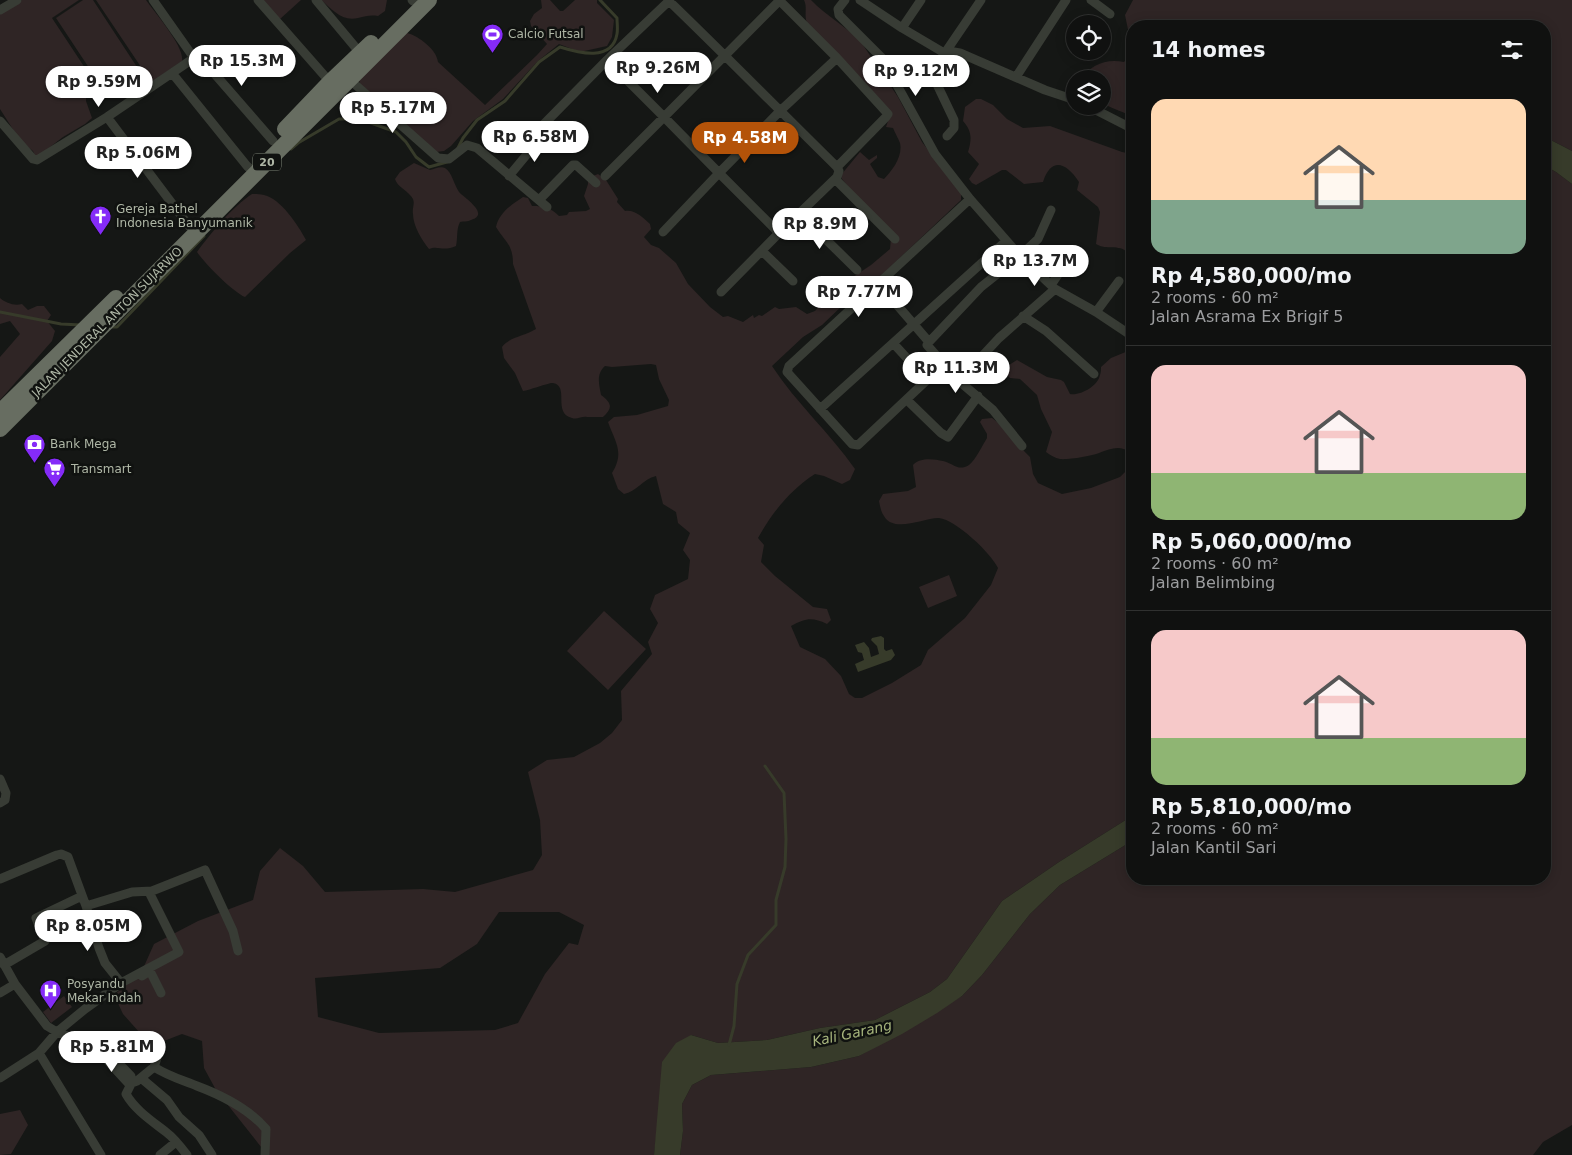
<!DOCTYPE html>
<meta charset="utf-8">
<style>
:root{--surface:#101110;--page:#191a19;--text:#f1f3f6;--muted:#9c9d9f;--line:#303130;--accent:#b45309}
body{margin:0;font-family:"DejaVu Sans",sans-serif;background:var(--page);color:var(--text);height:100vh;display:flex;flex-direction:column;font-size:19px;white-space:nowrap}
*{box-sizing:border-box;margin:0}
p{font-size:16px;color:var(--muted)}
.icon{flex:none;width:28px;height:28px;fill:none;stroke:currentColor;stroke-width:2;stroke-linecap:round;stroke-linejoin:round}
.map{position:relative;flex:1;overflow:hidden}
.panel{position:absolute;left:1126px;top:20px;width:425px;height:865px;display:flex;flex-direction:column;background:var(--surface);border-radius:20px;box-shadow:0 2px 12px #0003,0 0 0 1px var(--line)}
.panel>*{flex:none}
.buttons{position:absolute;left:1066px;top:15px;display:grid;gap:10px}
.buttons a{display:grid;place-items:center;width:45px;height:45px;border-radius:50%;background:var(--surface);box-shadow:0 2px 12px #0003,0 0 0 1px var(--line);font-size:25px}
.price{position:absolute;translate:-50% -42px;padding:0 11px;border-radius:18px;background:#fff;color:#222;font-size:16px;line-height:32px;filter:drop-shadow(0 1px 2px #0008)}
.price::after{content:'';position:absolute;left:50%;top:30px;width:15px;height:11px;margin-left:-8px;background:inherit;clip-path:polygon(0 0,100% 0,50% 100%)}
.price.on{background:var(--accent);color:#fff}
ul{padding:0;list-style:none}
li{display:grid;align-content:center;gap:10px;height:265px;padding:0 25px}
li+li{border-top:1px solid var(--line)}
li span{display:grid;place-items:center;height:155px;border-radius:15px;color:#555}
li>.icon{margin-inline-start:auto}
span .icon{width:90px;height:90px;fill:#fffc;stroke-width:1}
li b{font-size:21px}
h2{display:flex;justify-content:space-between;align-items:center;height:60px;padding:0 25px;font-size:21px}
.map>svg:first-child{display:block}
.green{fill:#2f2525;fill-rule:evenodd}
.water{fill:#373b2a}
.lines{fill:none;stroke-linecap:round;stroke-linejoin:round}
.stream{stroke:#373b2a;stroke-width:3}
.street{stroke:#383c35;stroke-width:9}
.highway{stroke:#676d61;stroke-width:16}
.labels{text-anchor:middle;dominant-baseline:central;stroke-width:5;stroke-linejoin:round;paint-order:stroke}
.shield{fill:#101210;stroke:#7f8679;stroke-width:1}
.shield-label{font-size:11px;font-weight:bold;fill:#afb7a6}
.poi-label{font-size:12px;fill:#afb7a6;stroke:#101210;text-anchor:start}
.street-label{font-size:12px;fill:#afb7a6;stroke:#101210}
.water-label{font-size:14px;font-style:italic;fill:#a6b47c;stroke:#101210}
</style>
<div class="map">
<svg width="1572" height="1155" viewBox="0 0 1572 1155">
<rect width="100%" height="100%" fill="#151715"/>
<path class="green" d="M22,0h57l-27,18 37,56 3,8 -6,13v6l6,17 -7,6 -22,13 -27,21 -3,-7 -12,-9 -21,-33v-95z
M83,0h10l44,67 -34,22 -47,-71z
M96,0h50c9,13 39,47 36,61l-46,32 -8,4h-5l-4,-6 8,-12 14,-12z
M261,0h40l-21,19z
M321,0h66l-2,11 -7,5c-8,-1 -12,0 -20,2 -16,4 -26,-9 -37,-18z
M541,0h9l10,11h3l12,-11h22v3l17,17 -2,17 -5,9 -27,6 -21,-8 -21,17 -35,38 -30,22 -22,25 -7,5 -8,1 -76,-68 -1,-4 34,-38 14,-9c12,3 30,17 31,29l47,43 52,-50 10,-11 -16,-18 -1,-5 4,-7 8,-6z
M804,0h7c15,16 35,26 50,42l37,55 24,45 39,51v7l-92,87 -25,17 -22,21 -19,12 -31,29c24,37 58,67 83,103l-5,11 -8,4 -18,-8 -9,-2c-24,15 -44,40 -57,64l6,7 -3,17 14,14 38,31 14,2 4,11 -4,4c-15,-7 -21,-6 -36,2l9,21 25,12 16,17 8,18 6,4h7l30,-15 29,-18 7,-15 37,-32 26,-33 7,-17c-7,-15 -42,-48 -59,-50 -13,-1 -45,16 -55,-2 -3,-4 -4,-10 -5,-15l4,-7 25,-3 8,-4 -3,-22c7,-8 21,-6 30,-4 10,2 15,11 26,4 7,-6 13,-19 18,-27v-4l-7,-12 2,-3 10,-1 22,17 10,16 6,6 3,17 5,9 24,11 29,-6 29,-11 12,-12v351l-73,46 -57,39 -55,78 -17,13 -55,28 -55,8 -53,12 -49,3 -27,-8 -31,68 -6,52h-390l1,-3 -49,-62 -12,-22 -2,-27 -20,-7 -18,7 -16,1 -25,-28 -9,-19 27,-22 13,-29 44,-23 55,-21 7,-29 20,-23 23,18 22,26 98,-3 32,3 78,-22 9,-15 -2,-35 -12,-48 19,-12 27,-3 26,-14 12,-10 10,-13 -1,-29 31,-37 -4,-12 10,-19 -8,-14 5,-14 33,-16 2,-19 -7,-10 7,-17 -12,-10 -2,-11 -13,-8 -7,-28c-13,3 -20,16 -32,18l-6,-5 -6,-16c13,-21 3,-31 -4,-51l6,-5 23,-2 31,-9 1,-6 -10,-21 -3,-14 -5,-1 -39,3 -7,-1c-9,8 -6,18 -4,29 11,8 12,13 2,22 -5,0 -10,0 -16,0 -5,-1 -10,3 -15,1 -20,-5 -2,-32 -19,-35 -3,-1 -23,7 -30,8l-8,-18 -11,-15 -2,-11c7,-10 23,-11 34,-18l-23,-65c0,-20 -8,-22 -17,-37 3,-14 15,-22 27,-30l5,1 4,8c12,0 19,2 27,10l8,-1 2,-3 17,-1 4,-2 -6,-13 4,-12v-3l5,-5 5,-2 8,6 12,19 -1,3 8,9c9,-2 19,7 25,13l1,5 -7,8 7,8 8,3 17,15 12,21 22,23 13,10 5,-1 15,6 10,-7 1,3 5,-3 3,1 13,-9 4,2 17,-2 11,7 8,-3 12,-13 -5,-10 1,-3 8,-5 7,7 33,-22 19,-16 1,-11 -49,-59 -1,-4 19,-23 9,8 8,-5v3l-7,6 8,13 6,2c9,-9 19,-23 16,-36 -2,-5 -5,-10 -7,-15l-7,-1 3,-9 -81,-93c-5,-9 0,-17 -4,-25zM499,912h60l25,13 -6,20 -9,-2 -24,31 -27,49 -23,7 -116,3 -61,-16 -3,-39 125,-10 37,-24z
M1133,0h439v151l-27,-14v-111h-413v93c-5,-8 -20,-9 -29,-16l-1,-24h-22c11,-14 26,-21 44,-17l7,-8 1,-5 -7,-34z
M976,99h5l12,6 14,14 16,9 27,-2 72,26 10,2v103c-12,-16 -22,-5 -36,-13l4,-32 -2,-5 -21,-17 2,-8c-13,-20 -28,-25 -36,0l-19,2 -18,-14h-4l-26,15 -4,-2 -3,-4 10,-15 -11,-12c4,-13 4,-21 -5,-31l2,-14z
M414,163l16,7c5,-1 10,-4 15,-2 7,4 9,17 14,24 4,5 32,22 12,28 -3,2 -8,1 -11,2 -4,8 -2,15 -4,24 -13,6 -18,-1 -27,3 -7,-9 -16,-23 -16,-35 -1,-6 2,-10 0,-15 -4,-8 -16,-12 -18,-20l5,-7z
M1545,166l11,6 16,12v941l-29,17 -10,13h-853l3,-24 -1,-27 10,-19 19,-10 100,-8 48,-11 103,-60 20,-21 48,-61 30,-29 72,-44v38h413z
M252,194c4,0 8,0 12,1 17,4 34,30 42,45l-16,13 -45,44c-12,-5 -40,-33 -48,-45 14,-19 35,-45 55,-58z
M0,298c6,5 14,8 22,6l6,6 9,-4h7l7,9 -4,6 8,10 -3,10 -52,59v-43l20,-23 -10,-13 -10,3z
M1128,351l4,1v101c-12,-8 -20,-5 -33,0 -7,3 -31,7 -39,6 -5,-1 -10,-4 -14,-7l6,-20 -11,-23 -4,-14 -17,-16 -10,-1 -3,-3 2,-10 8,-5 30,17 14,3 3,2 6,12c10,2 28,-8 30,-19 1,-3 1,-5 1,-8l10,-9z
M949,575l8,21 -29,12 -9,-21z
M604,611l42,38 -38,41 -41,-39z
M64,996l8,11 -21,16 -8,-11z
M20,1110l8,15 -17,29 -11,1v-41z"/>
<path class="water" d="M1545,137l27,14v33l-16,-12 -11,-6z
M881,636l3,2v11l2,2 6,-2 3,6 -4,5 -33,12 -3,-8 9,-4 -2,-7 -4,-1 -3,-7 9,-3 5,6 2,9 8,-3 -2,-8 -6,-6 1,-2z
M1132,816v25l-72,44 -30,29 -48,61 -20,21 -25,17 -35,21 -43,22 -48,11 -100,8 -19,10 -10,19 1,27 -3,24h-26l8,-93 14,-19 15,-8 27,8 49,-3 53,-12 55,-8 55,-28 17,-13 55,-78 57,-39z"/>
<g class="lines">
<path class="stream" d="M458,148l5,-10 14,-18 28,-19 34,-39 21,-15c19,6 52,15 57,-13 1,-5 0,-11 0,-16l-17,-18
M291,149l7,-6 41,-24h21l36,13 10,10 10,15 13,10 18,-5
M0,312l61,12 20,1
M109,327h8l87,-91
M729,1045l5,-19 3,-42 11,-29 28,-30v-25l9,-33 1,-28 -2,-46 -19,-27"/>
<path class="street" d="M153,0l41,58 -22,15 75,93 8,7
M258,0l72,82
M316,0l45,54
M412,0l1,1
M668,0c57,55 112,111 169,167l2,4 -2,6 -58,56 -60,-60 61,-62 57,-53
M779,0l58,58 51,56 -2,3 -49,50
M845,0l-7,9 1,6 43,43 53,96 35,45 50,57 35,33 41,23 36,24
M860,0l42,28 44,26 8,-2 6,1 85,37 30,10
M1091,0l19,14
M0,10l17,-10
M902,28l19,-28
M194,58l12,6 67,77
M1016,77l50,-77
M350,80l88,78 11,1 18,-14 10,3 70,59
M1088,106l43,22
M107,117l82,109
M0,121l33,38 4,1 70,-43 65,-44
M947,136l7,-8v-8l-21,-44 1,-7 47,-69
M509,176l34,-41 2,-4 -1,-7 63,-64
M605,176l59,-59 -57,-57 63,-60
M835,179l60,60
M539,200l34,-35h3l20,18
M800,214l57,56
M663,232l56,-59 -55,-56 116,-117
M762,251l31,30
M879,284l50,58 -2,3 32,36 34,29 29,36
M1051,285l21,-31
M721,292l58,-59
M1096,312l23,-31
M1023,316l23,15 48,43
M929,342l52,-55 39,-31 18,-17 13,-29
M893,343l34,37 -69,65 -6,-1 -65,-72 2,-6 181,-167
M959,381l40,-43 56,-49
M907,400l34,33 7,4 30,-41
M820,409l186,-168
M0,779l6,14 -1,7 -5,3
M0,879l57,-24 4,-1 7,3 18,49 13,42 6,15 16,20
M86,906l46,-14 20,-1 53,-21 28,61 5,20
M0,957l15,27 32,42 10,6 41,16 7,10 24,26 8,-3 17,-14c14,9 28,13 43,19 24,9 52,23 69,43l-1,26
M4,965l41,-24 -9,-23 46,-22
M142,976l6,-4 3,1 10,20
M0,993l15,-9
M101,1050l7,2 23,24
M152,1052l5,6 -3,9
M39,1053l62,102
M0,1078l39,-25 18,-21 28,-23 36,-26 58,-31 -30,-60
M141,1078l26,22 12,17 20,18 13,20
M131,1084l-5,10c9,16 26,27 40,38 8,6 15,15 21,23
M160,1155l16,-13"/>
<path class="highway" d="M285,129l45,-47 41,-39
M0,412l116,-114
M0,429l429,-429"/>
</g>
<defs>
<symbol id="stadium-pin" viewBox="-11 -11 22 30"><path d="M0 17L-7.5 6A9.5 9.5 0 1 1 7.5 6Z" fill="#852bf8" stroke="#101210"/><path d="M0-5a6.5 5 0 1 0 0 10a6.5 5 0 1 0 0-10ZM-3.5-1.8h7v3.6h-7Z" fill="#fff"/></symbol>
<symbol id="church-pin" viewBox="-11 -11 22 30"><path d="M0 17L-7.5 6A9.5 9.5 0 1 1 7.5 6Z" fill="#852bf8" stroke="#101210"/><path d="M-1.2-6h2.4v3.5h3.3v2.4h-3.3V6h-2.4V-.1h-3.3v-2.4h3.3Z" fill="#fff"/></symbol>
<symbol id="bank-pin" viewBox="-11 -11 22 30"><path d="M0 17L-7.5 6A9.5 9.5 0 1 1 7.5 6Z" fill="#852bf8" stroke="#101210"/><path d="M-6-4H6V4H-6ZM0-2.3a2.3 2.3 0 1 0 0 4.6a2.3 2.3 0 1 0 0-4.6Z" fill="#fff"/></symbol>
<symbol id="supermarket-pin" viewBox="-11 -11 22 30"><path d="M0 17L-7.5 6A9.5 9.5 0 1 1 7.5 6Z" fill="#852bf8" stroke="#101210"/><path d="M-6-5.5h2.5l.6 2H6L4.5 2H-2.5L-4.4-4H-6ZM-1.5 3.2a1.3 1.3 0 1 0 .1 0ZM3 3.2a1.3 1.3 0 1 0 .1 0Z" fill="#fff"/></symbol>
<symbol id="hospital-pin" viewBox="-11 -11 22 30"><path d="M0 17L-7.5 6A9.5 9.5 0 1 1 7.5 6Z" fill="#852bf8" stroke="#101210"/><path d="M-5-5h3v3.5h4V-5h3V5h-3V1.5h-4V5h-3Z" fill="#fff"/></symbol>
</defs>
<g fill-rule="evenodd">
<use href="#stadium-pin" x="480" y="22" width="25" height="34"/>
<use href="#church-pin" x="88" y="204" width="25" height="34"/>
<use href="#bank-pin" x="22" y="432" width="25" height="34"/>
<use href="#supermarket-pin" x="42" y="456" width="25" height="34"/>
<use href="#hospital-pin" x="38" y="978" width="25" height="34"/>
</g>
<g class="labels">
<rect class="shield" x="253" y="153.5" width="28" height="17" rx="4"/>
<g class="shield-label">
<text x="267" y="162">20</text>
</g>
<g class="poi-label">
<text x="508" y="34">Calcio Futsal</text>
<text x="116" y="209">Gereja Bathel<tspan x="116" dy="14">Indonesia Banyumanik</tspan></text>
<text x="50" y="444">Bank Mega</text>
<text x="71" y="469">Transmart</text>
<text x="67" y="984">Posyandu<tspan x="67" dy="14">Mekar Indah</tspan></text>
</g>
<g class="street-label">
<text transform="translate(107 322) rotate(-45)">JALAN JENDERAL ANTON SUJARWO</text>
</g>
<g class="water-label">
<text transform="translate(852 1033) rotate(-12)">Kali Garang</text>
</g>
</g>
</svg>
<div class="buttons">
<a><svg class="icon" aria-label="locate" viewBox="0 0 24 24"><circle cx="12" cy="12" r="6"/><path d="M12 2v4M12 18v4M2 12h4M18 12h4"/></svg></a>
<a><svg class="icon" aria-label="layers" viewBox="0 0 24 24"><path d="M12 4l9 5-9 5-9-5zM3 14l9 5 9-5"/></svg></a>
</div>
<b class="price" style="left:242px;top:87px">Rp 15.3M</b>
<b class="price" style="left:658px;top:94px">Rp 9.26M</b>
<b class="price" style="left:916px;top:97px">Rp 9.12M</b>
<b class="price" style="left:99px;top:108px">Rp 9.59M</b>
<b class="price" style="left:393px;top:134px">Rp 5.17M</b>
<b class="price" style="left:535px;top:163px">Rp 6.58M</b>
<b class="price on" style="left:745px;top:164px">Rp 4.58M</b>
<b class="price" style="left:138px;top:179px">Rp 5.06M</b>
<b class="price" style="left:820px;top:250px">Rp 8.9M</b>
<b class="price" style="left:1035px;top:287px">Rp 13.7M</b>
<b class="price" style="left:859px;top:318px">Rp 7.77M</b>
<b class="price" style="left:956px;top:394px">Rp 11.3M</b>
<b class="price" style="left:88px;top:952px">Rp 8.05M</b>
<b class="price" style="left:112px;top:1073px">Rp 5.81M</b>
<section class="panel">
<h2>14 homes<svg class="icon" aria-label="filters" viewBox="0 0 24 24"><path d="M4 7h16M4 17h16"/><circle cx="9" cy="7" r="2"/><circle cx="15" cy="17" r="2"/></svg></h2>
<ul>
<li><span style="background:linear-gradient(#ffd9b3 65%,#7fa58c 0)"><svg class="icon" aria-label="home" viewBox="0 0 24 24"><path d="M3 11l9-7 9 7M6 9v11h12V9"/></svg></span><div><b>Rp 4,580,000/mo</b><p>2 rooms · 60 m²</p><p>Jalan Asrama Ex Brigif 5</p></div></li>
<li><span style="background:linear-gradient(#f6c9c9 70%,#8fb573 0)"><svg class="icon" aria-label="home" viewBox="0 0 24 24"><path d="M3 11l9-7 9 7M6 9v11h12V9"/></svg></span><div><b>Rp 5,060,000/mo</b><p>2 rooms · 60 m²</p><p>Jalan Belimbing</p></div></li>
<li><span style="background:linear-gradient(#f6c9c9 70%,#8fb573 0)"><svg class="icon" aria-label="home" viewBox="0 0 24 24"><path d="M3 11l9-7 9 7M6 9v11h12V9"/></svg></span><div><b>Rp 5,810,000/mo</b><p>2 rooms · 60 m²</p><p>Jalan Kantil Sari</p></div></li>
</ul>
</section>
</div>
